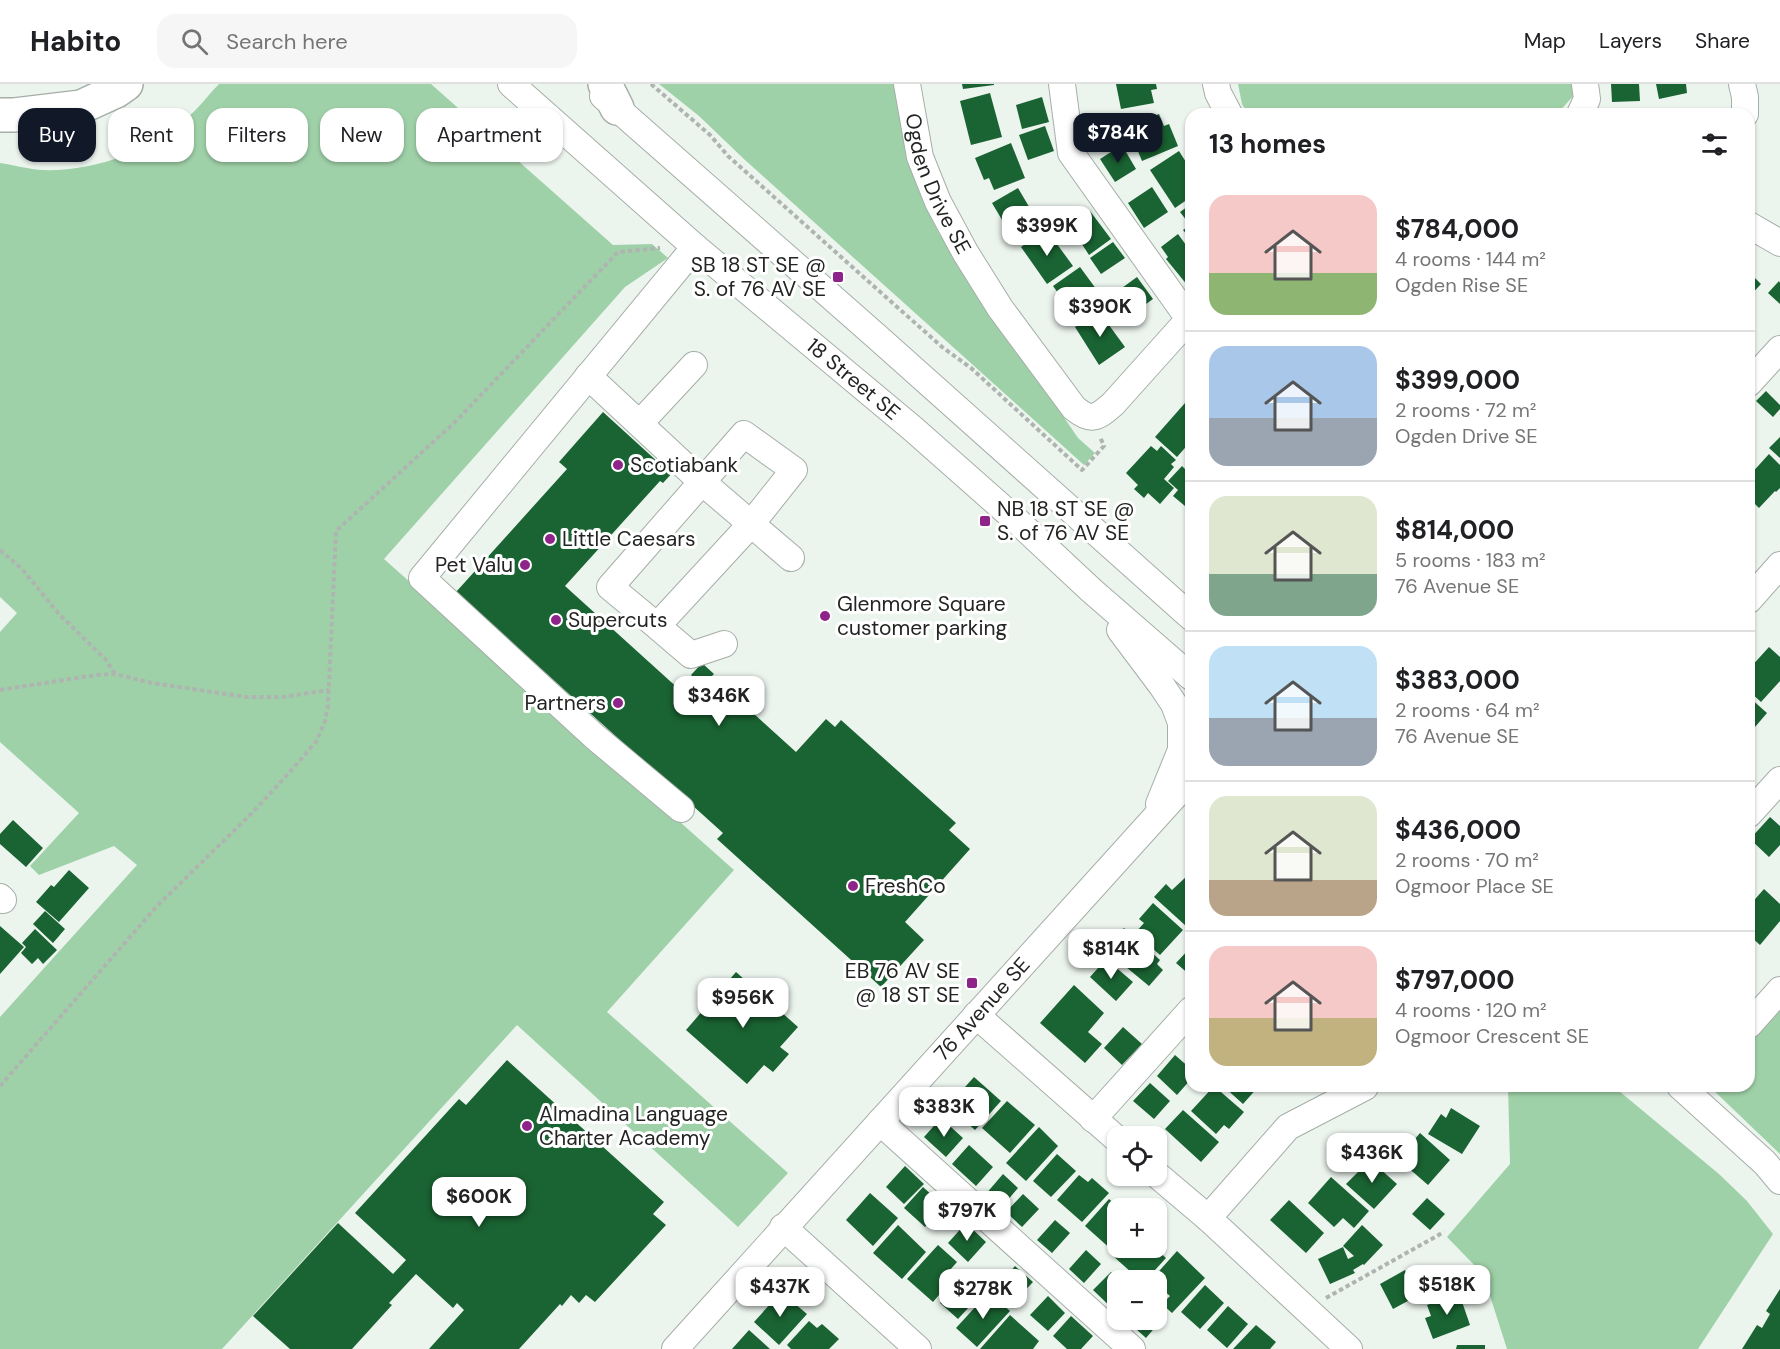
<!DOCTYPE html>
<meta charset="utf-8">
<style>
:root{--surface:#fff;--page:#f6f6f6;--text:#202124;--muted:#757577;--line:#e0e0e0;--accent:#111827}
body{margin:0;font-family:"DM Sans",sans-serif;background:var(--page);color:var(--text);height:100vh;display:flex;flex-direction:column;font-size:22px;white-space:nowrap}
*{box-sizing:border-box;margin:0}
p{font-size:20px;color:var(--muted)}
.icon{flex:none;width:33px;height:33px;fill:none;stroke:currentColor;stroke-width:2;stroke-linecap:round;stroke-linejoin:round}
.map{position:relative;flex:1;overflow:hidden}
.drawer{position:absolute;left:1185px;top:24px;width:570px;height:984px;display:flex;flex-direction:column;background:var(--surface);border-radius:18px;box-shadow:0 2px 4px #0004}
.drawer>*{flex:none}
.banner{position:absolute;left:18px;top:24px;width:570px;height:54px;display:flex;gap:12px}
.tools{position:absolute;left:1107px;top:1042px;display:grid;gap:12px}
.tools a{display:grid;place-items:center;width:60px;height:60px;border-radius:12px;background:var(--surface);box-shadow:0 2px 4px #0004;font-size:30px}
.price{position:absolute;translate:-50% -51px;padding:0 14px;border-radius:12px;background:#fff;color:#222;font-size:20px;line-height:39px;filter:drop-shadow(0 2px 3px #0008)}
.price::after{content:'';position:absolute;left:50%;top:36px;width:18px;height:14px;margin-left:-9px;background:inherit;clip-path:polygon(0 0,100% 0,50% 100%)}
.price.active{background:var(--accent);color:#fff}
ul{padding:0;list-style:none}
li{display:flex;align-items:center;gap:18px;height:150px;padding:0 24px}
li+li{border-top:2px solid var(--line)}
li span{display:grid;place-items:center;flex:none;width:168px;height:120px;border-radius:18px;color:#555}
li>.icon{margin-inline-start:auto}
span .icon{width:72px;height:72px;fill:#fffc;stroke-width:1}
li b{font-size:26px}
h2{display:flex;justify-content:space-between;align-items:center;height:72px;padding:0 24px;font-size:26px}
.pill{padding:0 21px;border-radius:18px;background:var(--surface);box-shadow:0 2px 4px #0004;font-size:21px;line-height:54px}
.pill.active{background:var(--accent);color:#fff}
header{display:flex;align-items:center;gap:36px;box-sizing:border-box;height:84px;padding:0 30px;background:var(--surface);border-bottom:2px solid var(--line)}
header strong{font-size:28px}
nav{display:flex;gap:33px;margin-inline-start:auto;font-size:21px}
.search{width:420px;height:54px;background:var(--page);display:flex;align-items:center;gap:15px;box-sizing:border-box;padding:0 21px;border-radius:18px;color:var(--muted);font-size:22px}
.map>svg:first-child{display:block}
.green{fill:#9fd1a8}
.building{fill:#1a6332}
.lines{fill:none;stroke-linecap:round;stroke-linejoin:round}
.minor-casing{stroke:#a6aea8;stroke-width:28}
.highway-casing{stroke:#a6aea8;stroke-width:36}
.path{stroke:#aeb5b0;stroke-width:4;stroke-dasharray:4.5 3;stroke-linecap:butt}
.minor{stroke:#fff;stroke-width:26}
.highway{stroke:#fff;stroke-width:33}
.poi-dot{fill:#8e2489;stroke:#fff;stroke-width:2}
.labels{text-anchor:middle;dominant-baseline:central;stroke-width:6;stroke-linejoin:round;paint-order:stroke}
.street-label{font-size:21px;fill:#222522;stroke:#fff}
.poi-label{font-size:21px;fill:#222522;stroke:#fff;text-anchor:start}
</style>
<header>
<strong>Habito</strong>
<div class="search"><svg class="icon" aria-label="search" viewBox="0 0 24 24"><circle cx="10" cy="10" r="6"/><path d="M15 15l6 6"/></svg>Search here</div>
<nav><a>Map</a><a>Layers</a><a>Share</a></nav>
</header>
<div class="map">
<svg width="1780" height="1265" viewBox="0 0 1780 1265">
<rect width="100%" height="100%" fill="#ecf4ee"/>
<path class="green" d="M219,0h212l182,161 39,-1 16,14 -43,29 -241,272 350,311 -127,142 181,161 -50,54 -221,-202 -295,324h-222v-332l137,-152 -23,-19 -75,29 -9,-9 49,-53 -79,-71v-110l17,-19 -17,-16v-434c13,2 28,6 41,7 53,2 106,-18 146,-52 12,-10 21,-23 32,-34z
M659,0h237c4,31 7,62 17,92 7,20 17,40 27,59l138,203 17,15 -11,12 -339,-305 -46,-44z
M1238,0h334l4,9 -19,21h-309l-6,-10z
M1780,926v144l-70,-67 1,-1h38v-42z
M1508,1002h105l106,88 28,27 26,33 -75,115h-191l-24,-75 -36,-37 63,-73z"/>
<path class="building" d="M962,0h32v1l-31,4z
M1116,0h40l1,5 -6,1 3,13 -33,6z
M1611,0h28l1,17 -28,1z
M1656,0h30l1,9 -28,6z
M990,9l12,44 -31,8 -11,-44z
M1042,13l7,25 -27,7 -6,-24z
M1159,30l5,12 5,-2 9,22 -36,15 -14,-34z
M1045,42l9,25 -26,9 -9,-25z
M1011,59l14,35 -31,12 -5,-12 -5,2 -9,-22z
M1122,61l14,24 -21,13 -15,-23z
M1179,67l12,19v27l-16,11 -25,-38z
M1152,103l16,25 -24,16 -16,-25z
M1018,104l23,39 -23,14 -7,-12 -3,1 -16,-27z
M1191,120v36l-8,-10 7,-5 -10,-13z
M1090,127l21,28 -22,16 -19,-29z
M1046,145l27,37 -26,18 -26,-37z
M1178,150l8,11 1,-1 4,5v34l-3,3 -22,-27 2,-2 -7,-10z
M1113,158l12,16 -24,16 -11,-16z
M1080,183l22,30 -32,23 -14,-20 5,-3 -8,-11z
M1749,188l12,12 -12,13z
M1137,193l16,22 -22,16 -16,-22z
M1779,197l1,2v21l-12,-11z
M1098,226l27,37 -26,18 -24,-38z
M1766,307l14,14v4l-7,8 -17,-16z
M1185,319l6,5v33l-14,16 -22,-20z
M603,328l56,51 2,-3 13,11 -11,12 -3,-2 -95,105 116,105 12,-14 -2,-2 11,-12 12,11 -2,2 84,76 30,-33 9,8 6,-7 115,103 -7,7 21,19 -65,73 19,18 -43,47 -164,-148 6,-6 -267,-241 111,-123 -8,-7z
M1780,353v21l-11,-10z
M1151,362l6,5 4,-5 15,14 -5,4 3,3 -10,12 10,9 -14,16 -12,-11 -4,5 -10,-9 4,-4 -12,-12z
M1769,370l11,11v23l-4,4 -1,-1 -16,17 -10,-10v-22z
M1182,382l9,9v36l-18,-15 5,-6 -10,-9z
M1769,563l11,10v24l-19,21 -12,-11v-22z
M1749,613l18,16 -18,21z
M1770,733l10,9v19l-11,12 -19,-18z
M13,736l30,28 -17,19 -26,-23v-10z
M69,786l20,18 -30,34 -23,-20 15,-17 3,2z
M1188,791l3,3v43l-5,5 -32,-29 12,-13 6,6z
M1764,805l16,15v17l-20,24 -11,-10v-29z
M1153,819l30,27 -23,25 -25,-22 9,-10 -5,-4z
M45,827l20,18 -12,14 -20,-19z
M0,842l24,21 -24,27z
M1124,844l36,32 -3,4 6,6 -14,16 -23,-19 1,-1 -21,-19z
M35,845l22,21 -14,14 -5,-6 -6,6 -11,-11 5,-6 -4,-4z
M1191,863v29l-15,-13z
M1106,875l27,23 -17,19 -26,-24z
M736,888l62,55 -18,20 9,7 -16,18 -9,-7 -17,19 -61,-54z
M1074,901l30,28 -16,19 14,12 -17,19 -45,-40z
M1123,943l19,17 -20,21 -18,-17z
M1175,971l16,14v10l-14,16 -20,-19z
M507,976l157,142 -11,12 13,11 -71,77 -9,-7 -7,8 -8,-8 -9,11 -2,-2 -41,45h-90l35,-39 -7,-7 -4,5 -37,-34 -27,29 3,2 -40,44h-62l-37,-33 85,-93 55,51 13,-14 -51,-47 104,-114 7,6z
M974,993l27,24 -26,29 -27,-24z
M1150,999l20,18 -16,18 -21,-18z
M1214,1002l30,26 -15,17 -5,-4 -8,9 -25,-23z
M1223,1002h36l-16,18z
M1007,1017l28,24 -25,28 -28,-25z
M1451,1024l29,18 -18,28 -34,-20 13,-20 5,4z
M1183,1026l36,32 -18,20 -36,-33z
M941,1034l22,20 -17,19 -22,-20z
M1039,1043l19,19 -32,35 -20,-18z
M1420,1049l30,27 -22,25 -30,-26z
M969,1061l24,22 -17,19 -24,-22z
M1057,1070l19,17 -25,26 -18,-16z
M1370,1076l27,24 -23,25 -28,-25z
M905,1082l19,18 -20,20 -18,-17z
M1003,1090l15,14 -18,21 -15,-14z
M1079,1091l9,7 4,-4 17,15 -27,29 -25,-22z
M1331,1093l38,34 -15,17 -11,-10 -9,9 -26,-24z
M923,1103l21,19 -19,21 -21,-19z
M870,1109l28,25 -25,28 -27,-26z
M1023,1110l16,15 -17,18 -16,-15z
M1427,1114l18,16 -15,16 -18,-16z
M1109,1115l12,10h-3v37l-5,5 -28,-25z
M1289,1116l35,33 -18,20 -36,-33z
M1055,1136l15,13 -18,20 -15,-13z
M966,1139l20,19 -18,20 -20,-19z
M898,1141l28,27 -24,27 -29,-26z
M1362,1141l21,20 -19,20 -1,-1 -10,6 2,3 -25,11 -12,-25 25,-12 5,12 6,-3 -11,-10z
M938,1161l19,17 -7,8 6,5 -23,27 -26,-23z
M1120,1164h35l11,10 -21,23h-21l8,-8 -19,-17z
M1086,1166l15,14 -17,19 -15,-14z
M1177,1167l28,27 -33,35 -10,-9 8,-8 -14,-12v-3l-4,-2z
M1015,1182l18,16 -18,19 -17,-15z
M1405,1186l14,25 -26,14 -13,-25z
M1111,1188l10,9h-3v24l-4,5 -21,-20z
M964,1192l18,17 -24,26 -18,-16z
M1205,1201l19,18 -24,26 -19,-17z
M1780,1205v60h-38l15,-24 5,3 8,-14 -4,-3z
M781,1208l26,22 -28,31 -25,-23z
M989,1208l21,19 -33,36 -21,-19z
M1459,1209l11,32 -37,14 -8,-21 6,-2 -4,-11z
M1048,1212l17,17 -17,18 -18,-16z
M1228,1222l20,18 -21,24 -20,-18z
M1156,1228l7,6 -17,20 -20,-18h30z
M1010,1231l29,26 -6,8h-53z
M1071,1232l22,20 -12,13h-14l-14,-13z
M809,1237l8,7 5,-4 17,15 -10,10h-38l-4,-4z
M1256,1241l20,17 -6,7h-37z
M749,1246l21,19h-38z
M1457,1261h28v4h-29z"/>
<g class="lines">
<defs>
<g id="minor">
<path id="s1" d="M511,0l184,163 217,181 103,91 76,71 100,87"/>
<path id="s2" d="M907,0l13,73 18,45 27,50 35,56 74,100c17,14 23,10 39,-4l78,-87"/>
<path d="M1062,0l9,69 118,166"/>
<path d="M1216,0l2,9 11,21"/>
<path d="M1742,0l3,13v17"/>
<path d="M603,12l273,240 315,281"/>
<path d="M1580,30l7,-15 -2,-15"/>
<path d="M1749,141l31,18"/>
<path d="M588,292l114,106 89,76"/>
<path d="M1749,299l31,-34"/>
<path d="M640,339l54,-58"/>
<path d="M1749,516l31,-35"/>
<path d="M657,542l-47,-39 134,-153 50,36 -43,54 -94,102 34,29 33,-11"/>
<path d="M1120,546l42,56 12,18 7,19v27l-22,54"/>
<path d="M681,725l-86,-72 -173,-159 273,-331"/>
<path d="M1749,730l31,-34"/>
<path d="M0,813l3,3"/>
<path d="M976,931l142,125"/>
<path d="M1749,941l31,-35"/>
<path d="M1680,1002l85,77 15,18"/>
<path d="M1093,1035l98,-109"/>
<path d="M880,1038l252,227"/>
<path d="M1156,1090l52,44 141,131"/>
<path d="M1208,1134l80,-91 77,-40"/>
<path d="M783,1143l135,122"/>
<path id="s3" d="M675,1265l516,-571"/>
</g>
<path id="highway" d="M605,0l12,24
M0,31h14l67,-8 35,-16 10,-7"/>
</defs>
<use href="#minor" class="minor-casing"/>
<use href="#highway" class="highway-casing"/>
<path class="path" d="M651,0l59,51 18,21 214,191 29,21 111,102 22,-24 -4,-9
M0,466l22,19 37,45 47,46 9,14
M0,606l96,-15 19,-1 37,9 94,14h36l47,-7
M0,1002l157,-180 96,-94 34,-37 29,-33 9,-21 3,-16 8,-174 119,-109 163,-170 42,-4
M1326,1214l118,-66"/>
<use href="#minor" class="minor"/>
<use href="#highway" class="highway"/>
</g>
<g class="poi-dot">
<rect x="832" y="187" width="12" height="12" rx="3"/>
<circle cx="618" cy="381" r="6"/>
<rect x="979" y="431" width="12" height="12" rx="3"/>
<circle cx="550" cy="455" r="6"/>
<circle cx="525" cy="481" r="6"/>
<circle cx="825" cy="532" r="6"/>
<circle cx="556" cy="536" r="6"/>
<circle cx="618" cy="619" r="6"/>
<circle cx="853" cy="802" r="6"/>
<rect x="966" y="893" width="12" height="12" rx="3"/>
<circle cx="527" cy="1042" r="6"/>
</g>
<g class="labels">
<g class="street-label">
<text stroke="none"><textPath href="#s2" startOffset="105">Ogden Drive SE</textPath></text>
<text stroke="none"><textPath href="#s1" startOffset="452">18 Street SE</textPath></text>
<text stroke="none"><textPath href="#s3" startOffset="458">76 Avenue SE</textPath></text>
</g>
<g class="poi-label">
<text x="826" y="181" text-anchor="end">SB 18 ST SE @<tspan x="826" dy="24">S. of 76 AV SE</tspan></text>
<text x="630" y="381">Scotiabank</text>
<text x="997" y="425">NB 18 ST SE @<tspan x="997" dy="24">S. of 76 AV SE</tspan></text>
<text x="562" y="455">Little Caesars</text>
<text x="513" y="481" text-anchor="end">Pet Valu</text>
<text x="837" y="520">Glenmore Square<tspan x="837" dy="24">customer parking</tspan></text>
<text x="568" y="536">Supercuts</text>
<text x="606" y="619" text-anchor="end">Partners</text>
<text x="865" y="802">FreshCo</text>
<text x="960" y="887" text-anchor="end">EB 76 AV SE<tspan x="960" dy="24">@ 18 ST SE</tspan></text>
<text x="539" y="1030">Almadina Language<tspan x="539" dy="24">Charter Academy</tspan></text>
</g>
</g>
</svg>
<div class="tools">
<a><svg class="icon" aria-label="locate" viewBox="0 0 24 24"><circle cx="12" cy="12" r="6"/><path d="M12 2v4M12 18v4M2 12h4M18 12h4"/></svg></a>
<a>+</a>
<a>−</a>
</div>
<b class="price active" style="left:1118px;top:80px">$784K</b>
<b class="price" style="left:1047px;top:173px">$399K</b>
<b class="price" style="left:1100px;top:254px">$390K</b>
<b class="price" style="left:719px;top:643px">$346K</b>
<b class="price" style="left:1111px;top:896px">$814K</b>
<b class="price" style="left:743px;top:945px">$956K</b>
<b class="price" style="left:944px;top:1054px">$383K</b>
<b class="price" style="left:1372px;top:1100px">$436K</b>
<b class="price" style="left:479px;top:1144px">$600K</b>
<b class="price" style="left:967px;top:1158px">$797K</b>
<b class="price" style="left:1447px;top:1232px">$518K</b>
<b class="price" style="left:780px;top:1234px">$437K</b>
<b class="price" style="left:983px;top:1236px">$278K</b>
<div class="banner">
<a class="pill active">Buy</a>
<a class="pill">Rent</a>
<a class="pill">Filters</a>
<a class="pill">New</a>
<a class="pill">Apartment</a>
</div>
<section class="drawer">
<h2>13 homes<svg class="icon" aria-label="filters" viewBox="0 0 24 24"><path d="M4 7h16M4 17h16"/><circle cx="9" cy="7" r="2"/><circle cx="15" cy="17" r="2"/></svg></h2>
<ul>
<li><span style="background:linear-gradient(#f6c9c9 65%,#8fb573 0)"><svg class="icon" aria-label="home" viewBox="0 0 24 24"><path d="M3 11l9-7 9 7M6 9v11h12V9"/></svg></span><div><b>$784,000</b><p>4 rooms · 144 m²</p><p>Ogden Rise SE</p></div></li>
<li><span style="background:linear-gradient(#a9c7e8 60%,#9aa5b1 0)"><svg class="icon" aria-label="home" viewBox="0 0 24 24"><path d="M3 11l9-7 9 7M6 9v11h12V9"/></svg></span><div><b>$399,000</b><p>2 rooms · 72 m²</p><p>Ogden Drive SE</p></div></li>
<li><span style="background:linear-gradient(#dfe7d0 65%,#7fa58c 0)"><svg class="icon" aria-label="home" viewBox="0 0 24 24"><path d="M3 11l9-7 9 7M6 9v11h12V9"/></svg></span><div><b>$814,000</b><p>5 rooms · 183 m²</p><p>76 Avenue SE</p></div></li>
<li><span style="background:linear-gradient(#bfe0f5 60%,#9aa5b1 0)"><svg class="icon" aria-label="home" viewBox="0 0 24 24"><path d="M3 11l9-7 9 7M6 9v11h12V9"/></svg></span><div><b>$383,000</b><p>2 rooms · 64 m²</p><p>76 Avenue SE</p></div></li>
<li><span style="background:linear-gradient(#dfe7d0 70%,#b9a48a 0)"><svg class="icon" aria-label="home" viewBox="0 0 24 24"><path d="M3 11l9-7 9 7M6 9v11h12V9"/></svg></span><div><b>$436,000</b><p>2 rooms · 70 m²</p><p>Ogmoor Place SE</p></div></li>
<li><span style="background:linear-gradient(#f6c9c9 60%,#c2b280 0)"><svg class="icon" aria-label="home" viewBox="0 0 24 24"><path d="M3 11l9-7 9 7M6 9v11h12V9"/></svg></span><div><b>$797,000</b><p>4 rooms · 120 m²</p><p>Ogmoor Crescent SE</p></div></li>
</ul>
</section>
</div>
